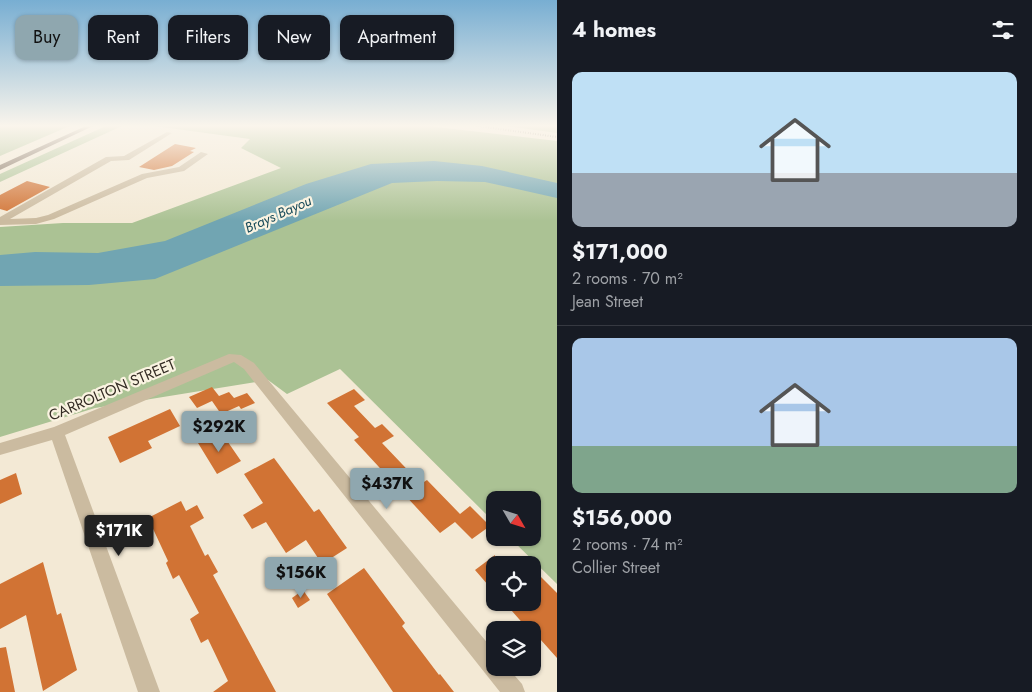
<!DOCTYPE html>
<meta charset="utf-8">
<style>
:root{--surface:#171b24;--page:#20242c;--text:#f1f3f6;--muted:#9ea1a6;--line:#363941;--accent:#8fa7af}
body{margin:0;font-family:Jost,sans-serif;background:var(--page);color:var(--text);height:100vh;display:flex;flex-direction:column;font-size:19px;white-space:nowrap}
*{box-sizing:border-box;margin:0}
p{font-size:16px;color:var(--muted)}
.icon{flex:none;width:28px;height:28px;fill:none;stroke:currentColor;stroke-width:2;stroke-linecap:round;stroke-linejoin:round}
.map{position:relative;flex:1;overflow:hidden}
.drawer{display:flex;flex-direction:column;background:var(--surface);width:475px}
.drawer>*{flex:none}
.guide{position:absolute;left:15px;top:15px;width:466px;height:45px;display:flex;gap:10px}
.needle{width:32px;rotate:129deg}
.tools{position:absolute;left:486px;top:491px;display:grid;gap:10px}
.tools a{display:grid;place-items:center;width:55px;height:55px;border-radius:10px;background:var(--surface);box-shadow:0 1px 4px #0004;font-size:25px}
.price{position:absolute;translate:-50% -42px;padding:0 11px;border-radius:5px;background:var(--accent);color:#111;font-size:16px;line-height:32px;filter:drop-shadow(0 1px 2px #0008)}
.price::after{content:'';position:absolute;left:50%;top:30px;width:15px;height:11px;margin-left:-8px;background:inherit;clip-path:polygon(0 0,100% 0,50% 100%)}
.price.on{background:#222;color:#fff}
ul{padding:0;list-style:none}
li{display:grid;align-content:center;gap:10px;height:265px;padding:0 15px}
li+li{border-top:1px solid var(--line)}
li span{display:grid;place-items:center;height:155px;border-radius:10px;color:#555}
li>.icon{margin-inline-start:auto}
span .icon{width:90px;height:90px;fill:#fffc;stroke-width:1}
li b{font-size:21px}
h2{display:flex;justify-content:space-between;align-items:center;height:60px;padding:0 15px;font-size:21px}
.chip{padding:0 18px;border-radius:10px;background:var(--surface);box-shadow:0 1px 4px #0004;font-size:18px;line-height:45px}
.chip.on{background:var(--accent);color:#111}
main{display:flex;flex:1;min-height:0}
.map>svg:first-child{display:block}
.green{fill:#abc294}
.water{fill:#71a5b2}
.building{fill:#d17334}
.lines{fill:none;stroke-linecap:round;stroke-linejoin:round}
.minor{fill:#cbbba0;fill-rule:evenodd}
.major{fill:#786553;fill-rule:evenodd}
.rail{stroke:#342c24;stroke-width:2;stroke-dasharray:0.5 2;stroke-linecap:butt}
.labels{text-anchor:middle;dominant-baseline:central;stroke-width:4.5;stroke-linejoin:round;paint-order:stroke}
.far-water-label{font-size:14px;font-style:italic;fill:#174a59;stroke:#faf3e1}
.street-label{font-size:15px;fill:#342c24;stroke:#faf3e1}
</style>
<main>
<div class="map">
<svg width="557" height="692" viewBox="0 0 557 692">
<rect width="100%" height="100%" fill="#f3e9d5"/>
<path class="green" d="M0,125h72l-72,31z
M108,125h16l-124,57v-8z
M147,125h272l138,16v443l-47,-46h22v-38h-37v23l-155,-154 -53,25 -19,-14 -173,28 -95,29v-210l63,-4h69l149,-55 -40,-20 9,-9z
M498,125h59v8z"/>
<path class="water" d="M434,161l48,5 75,17v15l-72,-16 -48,-1 -45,2 -237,96 -66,6 -89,1v-31l35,-3 63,1 67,-12 141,-57 65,-20z"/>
<path class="building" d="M175,144l21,4 -6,3 4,1 -22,14 -18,4 -15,-3z
M27,181l23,6 -43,24 -7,-2v-14z
M212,387l7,9 10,-4 5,6 13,-5 8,10 -14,6 -2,-3 -18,8 -9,-13 -15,7 -8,-11z
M354,389l11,11 -11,6 21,22 7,-4 12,12 -12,7 39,41 6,-4 33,34 10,-8 20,20 -18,13 -17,-17 -15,11 -86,-93 5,-3 -32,-34z
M170,409l10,17 -32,15 4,7 -32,15 -12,-26z
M221,432l20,29 -24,13 -19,-31z
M274,458l40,54 5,-3 28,39 -25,16 -16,-24 -20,13 -20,-31 -14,7 -9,-14 20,-12 -19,-29z
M16,473l6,21 -22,10v-24z
M181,501l5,10 11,-6 7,13 -14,8 15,30 3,-2 10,18 -5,3 63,117h-63l15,-11 -20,-42 -7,4 -11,-24 9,-6 -20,-38 -6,4 -7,-16 2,-2 -20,-43z
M495,555v38l-20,-23z
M43,562l14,53 4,-2 16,57 -34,21 -17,-76 -26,14v-45z
M364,568l41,55 -3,3 37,49 1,-1 14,18h-61l-66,-98z
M532,568l25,25v65l-25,-28 -5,-5 -1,2 -22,-25h28z
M303,590l7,10 -12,8 -6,-10z
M6,647l9,45h-15v-44z"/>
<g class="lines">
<path class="minor" d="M167,132l5,1 -43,27 -18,1 -101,58 26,-1 12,-3 94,-41 37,-7 22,-15 7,2 -24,17 -37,7 -93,41 -18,5 -36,1v-8l106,-60 18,-1z
M229,354l12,1 13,8 241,289v16h13l14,16 3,8h-25l-256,-323 -10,-7 -169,73 95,257h-22l-86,-252 -52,15v-12l54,-16z"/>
<path class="major" d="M88,125h7l-95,45v-5z"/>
<path class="rail" d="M471,125l86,12"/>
</g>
<linearGradient id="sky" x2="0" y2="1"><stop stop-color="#78aed2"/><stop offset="0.57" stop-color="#faf5ec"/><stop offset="1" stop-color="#faf5ec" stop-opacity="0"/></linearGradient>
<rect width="557" height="221" fill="url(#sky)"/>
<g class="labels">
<g class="far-water-label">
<text transform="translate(278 214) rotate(-24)">Brays Bayou</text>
</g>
<g class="street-label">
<text transform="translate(112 390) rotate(-23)">CARROLTON STREET</text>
</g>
</g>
</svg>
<div class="tools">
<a><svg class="needle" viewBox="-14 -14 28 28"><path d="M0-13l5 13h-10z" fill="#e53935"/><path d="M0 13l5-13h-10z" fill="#9ea1a6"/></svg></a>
<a><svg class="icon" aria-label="locate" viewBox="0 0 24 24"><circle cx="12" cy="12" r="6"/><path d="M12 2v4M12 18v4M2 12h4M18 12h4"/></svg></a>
<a><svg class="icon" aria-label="layers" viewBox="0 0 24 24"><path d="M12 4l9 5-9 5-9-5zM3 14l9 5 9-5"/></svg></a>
</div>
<b class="price" style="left:219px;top:453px">$292K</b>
<b class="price" style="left:387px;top:510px">$437K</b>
<b class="price on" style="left:119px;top:557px">$171K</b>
<b class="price" style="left:301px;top:599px">$156K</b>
<div class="guide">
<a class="chip on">Buy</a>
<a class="chip">Rent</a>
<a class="chip">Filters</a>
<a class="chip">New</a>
<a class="chip">Apartment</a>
</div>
</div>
<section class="drawer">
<h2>4 homes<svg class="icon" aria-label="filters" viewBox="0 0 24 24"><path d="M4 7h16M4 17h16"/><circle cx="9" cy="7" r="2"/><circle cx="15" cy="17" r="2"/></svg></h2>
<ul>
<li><span style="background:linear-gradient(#bfe0f5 65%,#9aa5b1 0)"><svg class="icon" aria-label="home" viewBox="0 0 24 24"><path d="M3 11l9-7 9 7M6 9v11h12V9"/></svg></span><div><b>$171,000</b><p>2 rooms · 70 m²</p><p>Jean Street</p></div></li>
<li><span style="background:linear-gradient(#a9c7e8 70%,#7fa58c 0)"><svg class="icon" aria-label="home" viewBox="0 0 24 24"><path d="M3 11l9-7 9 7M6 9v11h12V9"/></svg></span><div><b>$156,000</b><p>2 rooms · 74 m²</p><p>Collier Street</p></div></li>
</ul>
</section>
</main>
